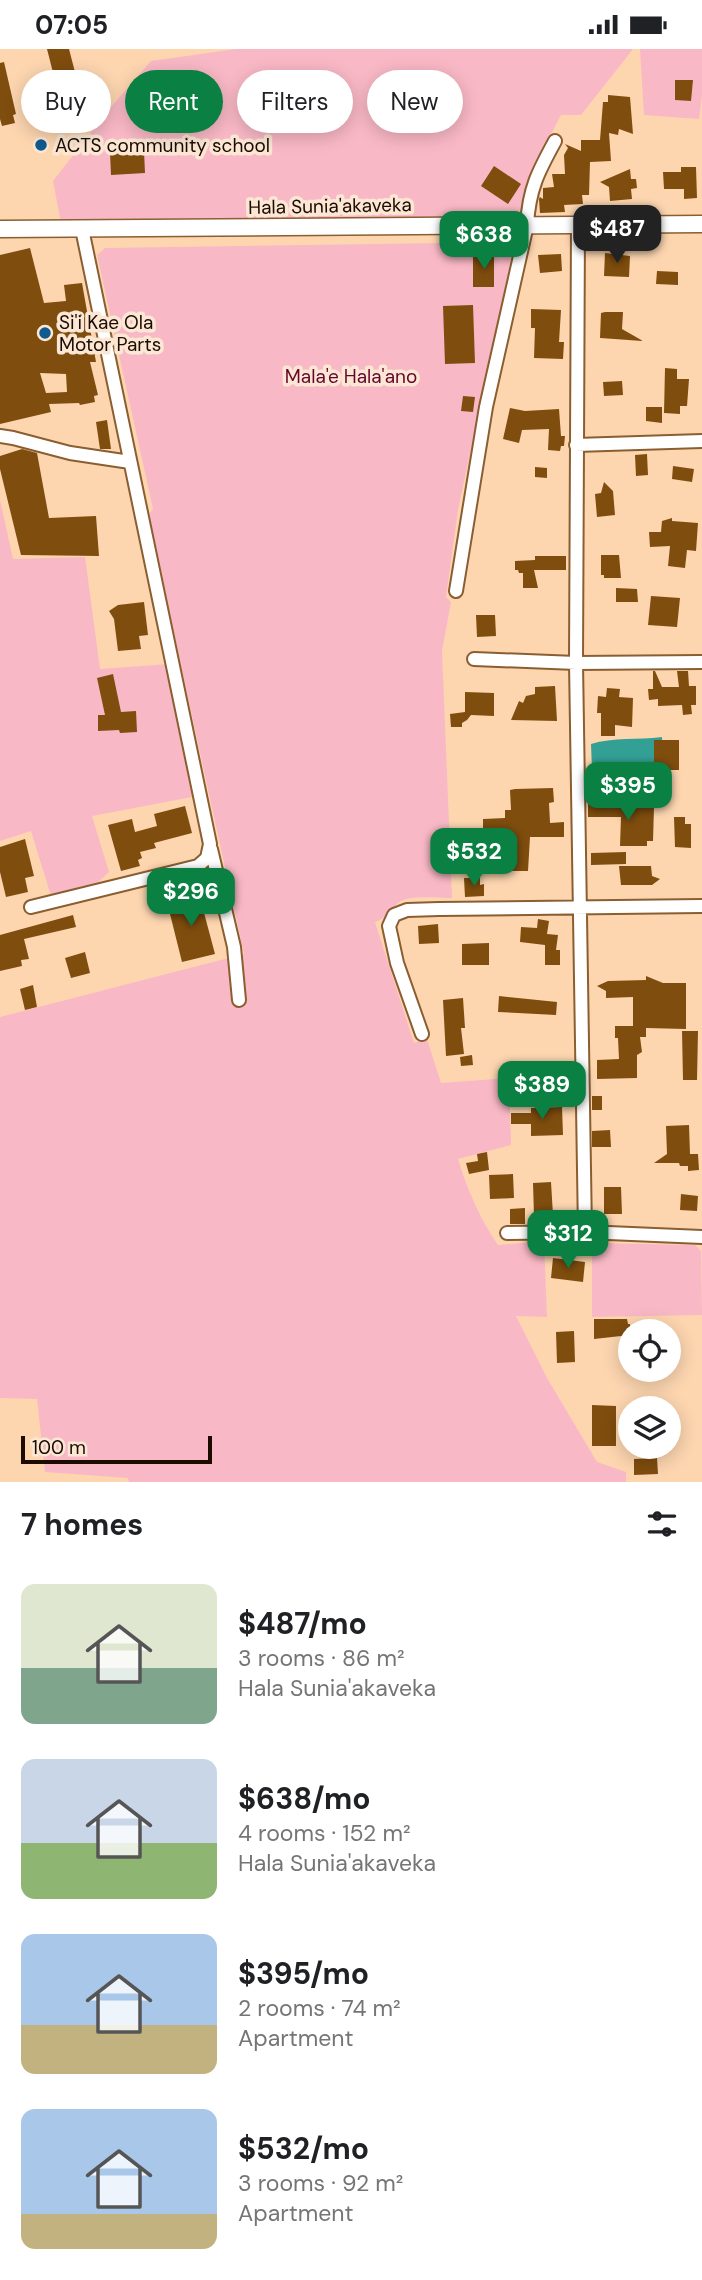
<!DOCTYPE html>
<meta charset="utf-8">
<style>
:root{--surface:#fff;--page:#f2f2f2;--text:#202124;--muted:#757577;--accent:#0b8043}
body{margin:0;font-family:"DM Sans",sans-serif;background:var(--page);color:var(--text);height:100vh;display:flex;flex-direction:column;font-size:26px;white-space:nowrap}
*{box-sizing:border-box;margin:0}
p{font-size:23px;color:var(--muted)}
.icon{flex:none;width:38px;height:38px;fill:none;stroke:currentColor;stroke-width:2;stroke-linecap:round;stroke-linejoin:round}
.map{position:relative;height:1433px;overflow:hidden}
.panel{display:flex;flex-direction:column;background:var(--surface);flex:1}
.panel>*{flex:none}
.top-card{position:absolute;left:21px;top:21px;width:662px;height:63px;display:flex;gap:14px}
.tools{position:absolute;left:618px;top:1270px;display:grid;gap:14px}
.tools a{display:grid;place-items:center;width:63px;height:63px;border-radius:50%;background:var(--surface);box-shadow:0 4px 18px #0003;font-size:35px}
.scale{position:absolute;left:21px;bottom:18px;width:191px;box-sizing:border-box;padding-left:7px;border:4px solid #1c0b00;border-top:0;font-size:19px;line-height:24px;white-space:nowrap;color:#1c0b00;-webkit-text-stroke:5px #fbe7d4;paint-order:stroke}
.price{position:absolute;translate:-50% -60px;padding:0 16px;border-radius:14px;background:var(--accent);color:#fff;font-size:23px;line-height:46px;filter:drop-shadow(0 2px 4px #0008)}
.price::after{content:'';position:absolute;left:50%;top:42px;width:21px;height:16px;margin-left:-10px;background:inherit;clip-path:polygon(0 0,100% 0,50% 100%)}
.price.on{background:#222;color:#fff}
ul{padding:0;list-style:none}
li{display:flex;align-items:center;gap:21px;height:175px;padding:0 21px}
li span{display:grid;place-items:center;flex:none;width:196px;height:140px;border-radius:14px;color:#555}
li>.icon{margin-inline-start:auto}
span .icon{width:84px;height:84px;fill:#fffc;stroke-width:1}
li b{font-size:30px}
h2{display:flex;justify-content:space-between;align-items:center;height:84px;padding:0 21px;font-size:30px}
.pill{padding:0 24px;border-radius:32px;background:var(--surface);box-shadow:0 4px 18px #0003;font-size:24px;line-height:63px}
.pill.on{background:var(--accent);color:#fff}
.status{display:flex;justify-content:space-between;align-items:center;height:49px;padding:0 35px;background:var(--surface);direction:ltr}
.status svg{height:19px;fill:currentColor}
.map>svg:first-child{display:block}
.green{fill:#f9b8c5}
.water{fill:#33a096}
.building{fill:#7f4d0e;fill-rule:evenodd}
.lines{fill:none;stroke-linecap:round;stroke-linejoin:round}
.street-casing{stroke:#8a5e30;stroke-width:16}
.secondary-casing{stroke:#8a5e30;stroke-width:19}
.street{stroke:#fff;stroke-width:12}
.secondary{stroke:#fff;stroke-width:16}
.poi-dot{fill:#105a8e;stroke:#fbe7d4;stroke-width:2.5}
.labels{text-anchor:middle;dominant-baseline:central;stroke-width:7;stroke-linejoin:round;paint-order:stroke}
.poi-label{font-size:19px;fill:#1c0b00;stroke:#fbe7d4;text-anchor:start}
.street-label{font-size:19px;fill:#1c0b00;stroke:#fbe7d4}
.park-label{font-size:19px;fill:#66052c;stroke:#fbe7d4}
</style>
<div class="status"><b>07:05</b><svg viewBox="0 0 49 12"><path d="M0 12V9h3v3zM5 12V6h3v6zM10 12V3h3v9zM15 12V0h3v12zM26 1h20v11H26zM47 4h2v5h-2z"/></svg></div>
<div class="map">
<svg width="702" height="1433" viewBox="0 0 702 1433">
<rect width="100%" height="100%" fill="#fdd6b0"/>
<path class="green" d="M236,0h397l-52,66h-20l-24,46 -16,48 -7,7 -241,6 -212,1 -8,-42 57,-73 41,-47z
M640,0h62v46l-3,24 -55,-4z
M515,193l-57,268 -12,87 5,5 -9,49 10,247c-13,0 -40,-3 -51,3 -10,6 -14,18 -26,21l39,121 13,-4 14,44 68,-5 2,67 -53,14c9,30 22,60 40,86l46,-4 3,76 -31,-1 31,62 50,84 29,10v10h-497l-1,-4 -83,-6 -8,-73 -37,-1v-381l244,-63 -88,-402 -7,-38 4,-5 -56,-254 8,-7z
M0,451l13,59 72,-2 15,112 69,-5 23,133 -100,19 17,56 -15,14 -43,10 -20,-65 -31,10z
M592,1194l103,2 6,6 1,64 -110,2z"/>
<path class="water" d="M662,688l2,50 -11,1 -24,10 -36,-2 -2,-52c22,-7 47,-4 71,-7z"/>
<path class="building" d="M47,0h22l13,50 -21,5z
M4,13l12,52 -3,1 2,8 -13,3 -2,-7v-56z
M675,31h18l-2,21 -16,-1z
M608,46l22,2 3,37 -14,-5 -1,6 -9,-2 2,28 -21,1 -1,33h-7l1,9 -19,1 1,7 -25,1 -1,-14 1,-2 3,2v-11l11,-1 -2,-13h13l-1,-19 4,-7 -3,-4 16,7v-11h19l3,-38h5z
M144,102l1,22 -34,2 -1,-22z
M494,117l27,18 -13,20 -27,-18z
M681,118h15l1,31 -13,1v-10h-20l-1,-17h18z
M630,120l1,10h5l1,9 -6,1 1,10 -22,2 -1,-14 -9,-5z
M30,199l14,55 22,-2 -2,-16 18,-2 14,79h-6l8,33 -4,1 1,6 -15,3 -1,-2 -30,1 2,8 -51,12v-169zM40,324l26,1 1,18 -21,1z
M605,204l25,3 -1,21 -25,-1z
M561,205l1,17 -22,2 -2,-18z
M473,207h21v31h-21z
M657,222l21,1v13l-22,-1z
M473,256l2,58 -30,1 -2,-58z
M531,260l30,1 -2,32h5l-1,17 -29,-1 1,-30h-4z
M605,263h18l-1,17 21,12 -43,-3 1,-25z
M665,319l12,1v10h12l-2,27h-7v8l-16,-1z
M622,332l1,14 -19,1 -1,-14z
M463,347l12,1 -2,15 -12,-1z
M646,358h16v16l-16,-2z
M510,359l15,3 34,-2 2,27h4l-1,10h-3l-1,5 -12,-1 1,-21 -27,1 -3,13 -16,-4z
M107,371l4,29h-11l-4,-27z
M22,400l15,4 12,65 47,-2 3,40 -78,-1 -21,-86v-13z
M647,405l1,21 -12,1 -1,-21z
M673,417l21,3 -2,13 -20,-3z
M535,418l12,1v10l-12,-1z
M604,433l9,9 2,24 -18,2 -2,-23 6,-1z
M672,469v3l26,2 -2,28 -9,-1 -2,18 -17,-2 2,-20 -20,1 -1,-15h12l1,-11z
M601,506h18l2,23h-17v-3h-3z
M535,507h31v14h-32l4,18h-15v-15h-4l-1,-3h-3v-9l20,-1z
M616,539l21,1 1,13h-22z
M651,547l29,2 -3,29 -29,-2z
M144,553l4,33 -9,1 2,13 -23,2 -4,-32 -5,-8 9,-6z
M476,566h19l1,21 -19,1z
M653,622h2l7,16h17l-2,-16h11l1,15h7v19h-5l1,9 -9,1 -1,-10 -24,1v-7l-9,1 -1,-11h5z
M113,625l8,38 15,-1 1,21 -17,1 -1,-3 -21,1v-16h7l-8,-37z
M555,637l2,35 -46,-1 8,-19 4,2 3,-7 9,-2v-7z
M607,639l13,1 -1,8 14,1 -1,29 -17,-2v11h-14v-23h-4l1,-17 8,1z
M465,643l29,1v23l-23,-1 -4,5 -5,3v4h-11l-1,-13 15,-2z
M654,691h25v30h-25z
M553,739l1,14 -5,1 1,20 14,-1v15h-34l-2,34h-17l-5,-35h-13v-7h-10v-10l22,-1v-8h6l-1,-20 5,-1z
M588,755h36v9l15,-6h15l-1,34h-6v5h-27l1,-29h-33z
M185,757l7,27 -38,10 2,5 -16,4 2,6 -4,2 2,6 -19,5 -13,-46 24,-6 3,13 22,-6 -3,-12z
M674,768h11v7h6v24l-16,-1z
M25,790l9,37 -9,2 3,14 -22,5 -6,-25v-25z
M626,803v12l-35,1v-12z
M619,817h32l1,10 8,3 -8,6h-31z
M464,829h16v7l4,-1v12l-19,1z
M199,845l16,60 -33,8 -15,-60z
M73,866l3,12 -52,12 5,20 -8,1 1,6 -22,5v-36z
M538,870l11,2 -2,13 11,1 -2,15h4v15h-15v-20l-25,-3 1,-15 16,1z
M438,875l1,19 -20,1 -1,-18z
M489,894v22h-27v-21z
M85,903l5,21 -19,5 -6,-20z
M646,927l17,7h23v46l-40,-1v9h-6l2,15 -5,3v23l-40,1v-19l22,-1 -1,-21h-3v-12h18v-29l-27,1v-7l-9,-5 11,-5 38,-1z
M33,936l4,22 -12,3 -5,-21z
M499,947l58,6 -1,13 -58,-3z
M463,949l2,30h-4l3,26 -18,2 -3,-56z
M682,982h16l-1,49h-14z
M472,1006l1,10 -12,1 -1,-9z
M560,1039h11v12h-11z
M592,1047h10v14h-10z
M562,1058l1,28 -32,1v-12h-20v-11h20v-5z
M689,1076l1,29h8l1,16 -11,1v-5h-8l-1,-3h-25l13,-9 -1,-28z
M610,1081l1,17h-19v-16z
M487,1103l2,18 -20,4 -3,-11 12,-2 -1,-7z
M513,1125l1,24 -24,1 -1,-24z
M551,1133l2,33 -19,1 -1,-33z
M604,1138h17l1,27h-18z
M681,1145l17,2 -1,15 -17,-1z
M525,1159v16h-15v-15z
M553,1209l32,4 -2,20 -32,-4z
M594,1270h33l1,5h2v11l-36,4z
M574,1282l1,31 -18,1 -1,-31z
M592,1356l24,1v40h-24z
M657,1409l1,16 -24,1v-16z"/>
<g class="lines">
<defs>
<path id="street" d="M0,387l13,2 57,15 60,9
M576,396l126,-4
M456,542l30,-184 41,-182c2,-36 11,-53 28,-84
M474,610l102,4 126,-1
M211,800l23,98 5,53
M31,858l167,-41 9,-8 3,-14 -128,-615
M422,985l-25,-71 -8,-37 5,-11 13,-5 32,-1 263,-3
M585,1183l117,5
M507,1184l78,-1 -9,-569 2,-438"/>
<path id="secondary" d="M0,180l702,-5"/>
</defs>
<use href="#street" class="street-casing"/>
<use href="#secondary" class="secondary-casing"/>
<use href="#street" class="street"/>
<use href="#secondary" class="secondary"/>
</g>
<g class="poi-dot">
<circle cx="41" cy="96" r="7"/>
<circle cx="45" cy="284" r="7"/>
</g>
<g class="labels">
<g class="poi-label">
<text x="55" y="96">ACTS community school</text>
<text x="59" y="273">Si'i Kae Ola<tspan x="59" dy="22">Motor Parts</tspan></text>
</g>
<g class="street-label">
<text transform="translate(330 157) rotate(-1)">Hala Sunia'akaveka</text>
</g>
<g class="park-label">
<text x="351" y="327">Mala'e Hala'ano</text>
</g>
</g>
</svg>
<div class="tools">
<a><svg class="icon" aria-label="locate" viewBox="0 0 24 24"><circle cx="12" cy="12" r="6"/><path d="M12 2v4M12 18v4M2 12h4M18 12h4"/></svg></a>
<a><svg class="icon" aria-label="layers" viewBox="0 0 24 24"><path d="M12 4l9 5-9 5-9-5zM3 14l9 5 9-5"/></svg></a>
</div>
<div class="scale">100 m</div>
<b class="price on" style="left:617px;top:216px">$487</b>
<b class="price" style="left:484px;top:222px">$638</b>
<b class="price" style="left:628px;top:773px">$395</b>
<b class="price" style="left:474px;top:839px">$532</b>
<b class="price" style="left:191px;top:879px">$296</b>
<b class="price" style="left:542px;top:1072px">$389</b>
<b class="price" style="left:568px;top:1221px">$312</b>
<div class="top-card">
<a class="pill">Buy</a>
<a class="pill on">Rent</a>
<a class="pill">Filters</a>
<a class="pill">New</a>
</div>
</div>
<section class="panel">
<h2>7 homes<svg class="icon" aria-label="filters" viewBox="0 0 24 24"><path d="M4 7h16M4 17h16"/><circle cx="9" cy="7" r="2"/><circle cx="15" cy="17" r="2"/></svg></h2>
<ul>
<li><span style="background:linear-gradient(#dfe7d0 60%,#7fa58c 0)"><svg class="icon" aria-label="home" viewBox="0 0 24 24"><path d="M3 11l9-7 9 7M6 9v11h12V9"/></svg></span><div><b>$487/mo</b><p>3 rooms · 86 m²</p><p>Hala Sunia'akaveka</p></div></li>
<li><span style="background:linear-gradient(#c9d6e8 60%,#8fb573 0)"><svg class="icon" aria-label="home" viewBox="0 0 24 24"><path d="M3 11l9-7 9 7M6 9v11h12V9"/></svg></span><div><b>$638/mo</b><p>4 rooms · 152 m²</p><p>Hala Sunia'akaveka</p></div></li>
<li><span style="background:linear-gradient(#a9c7e8 65%,#c2b280 0)"><svg class="icon" aria-label="home" viewBox="0 0 24 24"><path d="M3 11l9-7 9 7M6 9v11h12V9"/></svg></span><div><b>$395/mo</b><p>2 rooms · 74 m²</p><p>Apartment</p></div></li>
<li><span style="background:linear-gradient(#a9c7e8 75%,#c2b280 0)"><svg class="icon" aria-label="home" viewBox="0 0 24 24"><path d="M3 11l9-7 9 7M6 9v11h12V9"/></svg></span><div><b>$532/mo</b><p>3 rooms · 92 m²</p><p>Apartment</p></div></li>
</ul>
</section>
